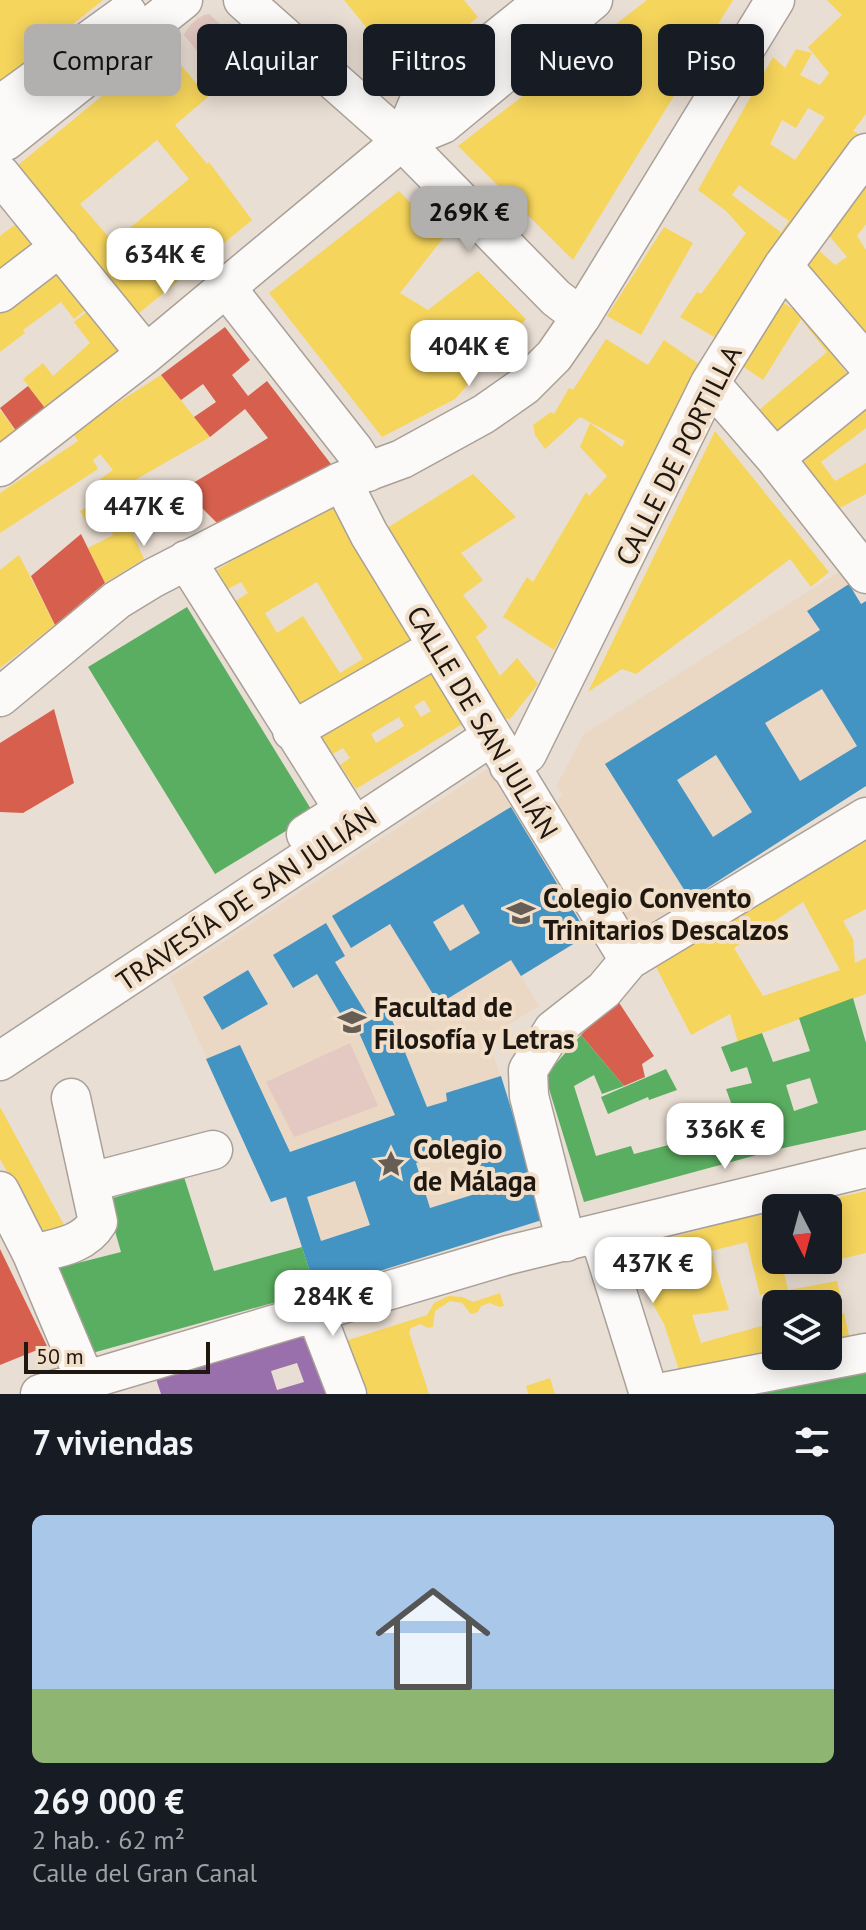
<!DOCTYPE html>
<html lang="es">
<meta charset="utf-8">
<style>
:root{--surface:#171b24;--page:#20242c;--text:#f1f3f6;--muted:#9ea1a6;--accent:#b2b0ae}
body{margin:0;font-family:"PT Sans",sans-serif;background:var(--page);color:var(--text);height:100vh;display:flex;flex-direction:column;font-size:30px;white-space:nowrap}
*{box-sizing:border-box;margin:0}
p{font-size:26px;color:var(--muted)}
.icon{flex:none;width:44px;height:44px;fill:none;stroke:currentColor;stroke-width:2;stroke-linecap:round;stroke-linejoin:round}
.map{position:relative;height:1394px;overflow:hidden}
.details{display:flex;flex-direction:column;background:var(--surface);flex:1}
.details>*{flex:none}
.guide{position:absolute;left:24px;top:24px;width:818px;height:72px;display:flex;gap:16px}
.needle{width:52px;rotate:174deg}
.tools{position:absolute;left:762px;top:1194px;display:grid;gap:16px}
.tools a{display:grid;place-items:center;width:80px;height:80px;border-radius:12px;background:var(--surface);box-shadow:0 4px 20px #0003;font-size:40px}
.scale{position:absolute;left:24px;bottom:20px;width:186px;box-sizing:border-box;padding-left:8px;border:4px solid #1f1811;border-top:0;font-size:22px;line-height:28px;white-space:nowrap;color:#1f1811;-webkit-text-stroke:6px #f2dfca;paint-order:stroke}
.price{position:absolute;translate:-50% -68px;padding:0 18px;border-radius:16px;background:#fff;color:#222;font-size:26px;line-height:52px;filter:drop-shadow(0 2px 4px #0008)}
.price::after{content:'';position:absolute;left:50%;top:48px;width:24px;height:18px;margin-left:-12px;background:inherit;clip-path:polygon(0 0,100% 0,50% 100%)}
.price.on{background:var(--accent);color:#111}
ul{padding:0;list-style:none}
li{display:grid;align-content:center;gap:16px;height:424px;padding:0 32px}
li span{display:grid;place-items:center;height:248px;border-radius:12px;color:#555}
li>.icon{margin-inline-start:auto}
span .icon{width:144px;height:144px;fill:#fffc;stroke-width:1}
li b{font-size:34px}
h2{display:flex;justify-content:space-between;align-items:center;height:96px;padding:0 32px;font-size:34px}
.pill{padding:0 28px;border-radius:12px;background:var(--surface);box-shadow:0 4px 20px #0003;font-size:28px;line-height:72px}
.pill.on{background:var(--accent);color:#111}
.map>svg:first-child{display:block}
.built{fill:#ead8c5}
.green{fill:#e4c8c2}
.homes{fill:#f6d55c;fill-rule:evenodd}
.shops{fill:#d6604d}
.offices{fill:#9970ab;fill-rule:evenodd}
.schools{fill:#4393c3;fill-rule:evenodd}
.public{fill:#5aae61;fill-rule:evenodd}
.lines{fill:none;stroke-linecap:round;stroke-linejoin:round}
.minor-casing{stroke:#a9a098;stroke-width:41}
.minor{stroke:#fcfaf8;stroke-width:38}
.labels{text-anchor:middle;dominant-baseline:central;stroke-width:8;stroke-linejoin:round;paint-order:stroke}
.street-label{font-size:28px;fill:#1f1811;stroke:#f2dfca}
.poi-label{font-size:28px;font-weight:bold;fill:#1f1811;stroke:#f2dfca;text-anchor:start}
</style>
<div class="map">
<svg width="866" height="1394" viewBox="0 0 866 1394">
<rect width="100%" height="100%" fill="#e9ded3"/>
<path class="built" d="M840,571l21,33 5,182 -232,147 -84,-127 13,-11 -7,-9 28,-52z
M489,768l99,167 -67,41 18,30 -51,31 57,182 -243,28 -16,-50 -15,5 -101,-225z"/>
<path class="green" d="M209,14l47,43 -33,26 -39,-48c4,-10 15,-20 25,-21z
M350,1043l28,63 -84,31 -28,-55z"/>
<path class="homes" d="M0,0h103l-103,83z
M344,0h120l14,17 -24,20 -3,-4 -25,20 3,4 -23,19z
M647,0h86l-160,260 -115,-114z
M827,0h39v114l-13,17 6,3 -75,99 -2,-2 7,-10 -50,-36 -7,10 51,39 -67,104 -36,-21 17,-25 4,2 45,-61 -20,-22 -28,-21 75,-133 12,11 11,-19 16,4 -12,22 20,10 9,-12 -21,-26 34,-32zM808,108l17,9 -30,43 -25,-16 12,-24 14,8z
M164,45l44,52 -33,28 32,39 2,-2 43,58 -114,94 -121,-148zM157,140l32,39 -76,63 -33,-38z
M866,168v56l-9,12 9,14v95l-72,-86 16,-17 25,23 12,-8 -25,-30z
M399,191l45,46 -44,56 28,17 50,-39 48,48 -71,80 -73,38 -113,-144z
M21,220l19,24 -40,30v-38z
M664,227l29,16 -52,92 -34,-19z
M52,263l36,45 -14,11 -13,-17 -38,28 2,3 -25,19v-49z
M774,297l29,18 51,68 -82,63 -20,-30 75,-64 -26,-33 -38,61 -28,-19z
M94,306l34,45 -80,61 -25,-33 20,-16 10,13 37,-33 -16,-21z
M606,339l42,26 16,-25 42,29 -152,281 -51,-33 24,-40 6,5 53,-90 3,4 18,-20 -27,-29 10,-24 32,24 3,-6 -45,-24 -35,32 -10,-14 -2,-10 18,-13 3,2 15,-26 4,2z
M161,375l49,62 -96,55 30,67 -39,24 -17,-35 25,-13 -6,-22 -21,8 -6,-10 28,-14 -9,-17 14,-10 -13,-16 -7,6 5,9 -98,64v-40l78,-52 -6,-9z
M866,402v26l-45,34 14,19 31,-18v31l-37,20 -41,-53z
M0,410l19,25 -19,15z
M715,431l114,141 -18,15 -21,-28 -154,115 -14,-5 -34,23z
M473,474l43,43 -55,36 22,27 -20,15 25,32 -12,10 24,39 17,-18 21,26 -28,35 -12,-2 -114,-187z
M329,501l87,146 -112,69 -70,-114 14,-9 -7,-11 -13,7 -11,-19zM317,582l46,77 -23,14 -37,-57 -26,17 -12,-20z
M19,555l36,70 -55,43v-98z
M428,667l36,56 -108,66 -16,-24 10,-7 -7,-10 -10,6 -15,-21zM424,700l7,11 -10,6 -7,-11zM399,717l5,9 -28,17 -5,-9z
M866,826v83l-23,12 10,18 2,24 11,-5v36l-128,48 -8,-28 -39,21 -38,-74zM803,902l37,68 -77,26 -29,-48z
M0,1107l69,127 -24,7 -45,-82z
M866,1191v62l-42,10 -1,-3h5v-52h-47l22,-7 2,4z
M776,1209v51h5l7,30 49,-9 4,17 -23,3 1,3h-41l-4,-12 -14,3 -13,-53 -36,9 18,59 -37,5 9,28 75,-21v34l-93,26 -19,-58 -14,-25 -16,-51z
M500,1293l4,13 -5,1 -9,-4 -9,3 -3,6 -7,2 -9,-11 -12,-2 -15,10 -2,16 -6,1 -6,-4 -10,4 -2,4 20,62h-73l-17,-51 88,-28 7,-12 14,-7 15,1 10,5z
M844,1313l8,36 -24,6v-40z
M550,1378l5,16h-27l-2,-8z"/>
<path class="shops" d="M225,327l25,33 -18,15 16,21 19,-15 64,83 -113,60 -35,-35 85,-51 -23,-29 -35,28 -16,-20 22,-15 -13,-18 -22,16 -20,-25z
M28,386l20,26 -29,23 -19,-27z
M81,534l24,49 -50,42 -24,-49z
M54,709l20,74 -51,30 -23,-1v-69z
M616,998l38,58 -12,8 3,13 -21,9 -43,-51z
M0,1249l47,97 -47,19z"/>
<path class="offices" d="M311,1333l24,61h-174l-5,-15zM297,1363l7,19 -27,8 -6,-19z"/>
<path class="schools" d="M849,584l12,20 5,-3v185l-176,113 -85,-135 215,-134 -13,-19zM822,689l35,57 -57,35 -35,-58zM716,755l36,57 -39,25 -36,-57z
M511,807l77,128 -67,41 -10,-16 -72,44 -49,-80 -39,24 -19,-32zM463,904l17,29 -30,18 -17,-29z
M326,923l19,33 -10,6 33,54 -20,11 -31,-53 -24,14 -20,-33z
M248,970l20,34 -46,26 -19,-33z
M388,1010l39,97 20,-6 -1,-8 55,-17 44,143 -229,72 -30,-94 -15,5 -65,-143 34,-14 50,107 105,-37 -38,-87zM470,1145l15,46 -55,17 -14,-45zM355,1181l15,44 -49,16 -14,-44z"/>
<path class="public" d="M187,607l127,207 -99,60 -127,-207z
M853,998l13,45v87l-87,19 -195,53 -39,-126 36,-41 43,51 -22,8 -8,-19 -20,11 22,70 35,-10 3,8 50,-13 -1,-3 56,-14 -13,-35 26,-6 -5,-16 -16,5 -10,-25 41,-14 11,29 37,-11 -11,-33zM810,1078l8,25 -24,8 -8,-26z
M666,1069l11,21 -28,10 -1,-3 -40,17 -7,-17z
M184,1177l30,94 88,-24 14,44 -231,64 -31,-86 67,-17 -15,-52z
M866,1359v35h-166z"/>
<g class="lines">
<defs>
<path id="minor" d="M243,0l159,141 154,157 25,19
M0,105l127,-92
M0,141h6l177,-141
M402,141l17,-40 126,-101
M0,174l146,180
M783,266l83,97
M225,286l129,164 14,22
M0,293l60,-46
M710,383l65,75 91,116
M775,458l91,-74
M0,467l146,-113 256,-213 41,-17 150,-124
M342,481l27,53 69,113 191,313
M186,560l158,250 -38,24
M0,697l117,-97 36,-22 189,-97 60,-22 82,-45 40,-28 30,-30 27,-39 194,-317
M292,731l146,-84
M509,766l18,-12 183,-371 73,-117 83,-113
M0,1061l492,-325
M91,1182l122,-32
M0,1191l32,63 53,126
M599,1234l50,160
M566,1242l-37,-146 -1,-26 25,-40 51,-40 25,-30 237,-143
M32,1254c26,-6 52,-9 66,-32l-27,-124
M315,1311l32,83
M40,1394l468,-139 358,-87
M654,1394l212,-41"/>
</defs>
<use href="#minor" class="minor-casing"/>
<use href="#minor" class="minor"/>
</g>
<defs>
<symbol id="university-bare" viewBox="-9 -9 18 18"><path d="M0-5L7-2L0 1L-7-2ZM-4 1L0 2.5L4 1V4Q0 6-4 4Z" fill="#665d55" stroke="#f2dfca" stroke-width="2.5" paint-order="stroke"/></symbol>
<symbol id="sight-bare" viewBox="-9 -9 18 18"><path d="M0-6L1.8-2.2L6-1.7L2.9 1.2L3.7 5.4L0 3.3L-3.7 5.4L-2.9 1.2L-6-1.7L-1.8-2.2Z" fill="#665d55" stroke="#f2dfca" stroke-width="2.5" paint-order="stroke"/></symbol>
</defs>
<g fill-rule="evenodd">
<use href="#university-bare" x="501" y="893" width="40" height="40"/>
<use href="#university-bare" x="332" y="1002" width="40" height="40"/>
<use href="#sight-bare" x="371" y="1144" width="40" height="40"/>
</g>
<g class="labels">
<g class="street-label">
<text transform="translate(678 455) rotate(-63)">CALLE DE PORTILLA</text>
<text transform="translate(483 722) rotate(59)">CALLE DE SAN JULIÁN</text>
<text transform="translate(246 898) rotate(-34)">TRAVESÍA DE SAN JULIÁN</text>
</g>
<g class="poi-label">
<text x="543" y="897">Colegio Convento<tspan x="543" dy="32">Trinitarios Descalzos</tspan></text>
<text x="374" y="1006">Facultad de<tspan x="374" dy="32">Filosofía y Letras</tspan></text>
<text x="413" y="1148">Colegio<tspan x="413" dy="32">de Málaga</tspan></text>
</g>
</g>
</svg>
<div class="tools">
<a><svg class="needle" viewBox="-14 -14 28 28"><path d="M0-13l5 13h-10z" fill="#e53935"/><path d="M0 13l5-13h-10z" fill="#9ea1a6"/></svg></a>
<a><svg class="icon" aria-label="layers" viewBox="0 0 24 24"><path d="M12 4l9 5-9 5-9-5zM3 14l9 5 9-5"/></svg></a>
</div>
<div class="scale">50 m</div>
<b class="price on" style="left:469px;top:254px">269K €</b>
<b class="price" style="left:165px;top:296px">634K €</b>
<b class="price" style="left:469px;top:388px">404K €</b>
<b class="price" style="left:144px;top:548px">447K €</b>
<b class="price" style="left:725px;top:1171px">336K €</b>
<b class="price" style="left:653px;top:1305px">437K €</b>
<b class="price" style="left:333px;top:1338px">284K €</b>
<div class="guide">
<a class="pill on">Comprar</a>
<a class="pill">Alquilar</a>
<a class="pill">Filtros</a>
<a class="pill">Nuevo</a>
<a class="pill">Piso</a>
</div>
</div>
<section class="details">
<h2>7 viviendas<svg class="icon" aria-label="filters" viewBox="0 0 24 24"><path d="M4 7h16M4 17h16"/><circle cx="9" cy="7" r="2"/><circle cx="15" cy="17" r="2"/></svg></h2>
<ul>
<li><span style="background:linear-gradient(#a9c7e8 70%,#8fb573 0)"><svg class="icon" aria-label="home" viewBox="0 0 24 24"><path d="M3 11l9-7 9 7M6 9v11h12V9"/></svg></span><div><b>269 000 €</b><p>2 hab. · 62 m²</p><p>Calle del Gran Canal</p></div></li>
</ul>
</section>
